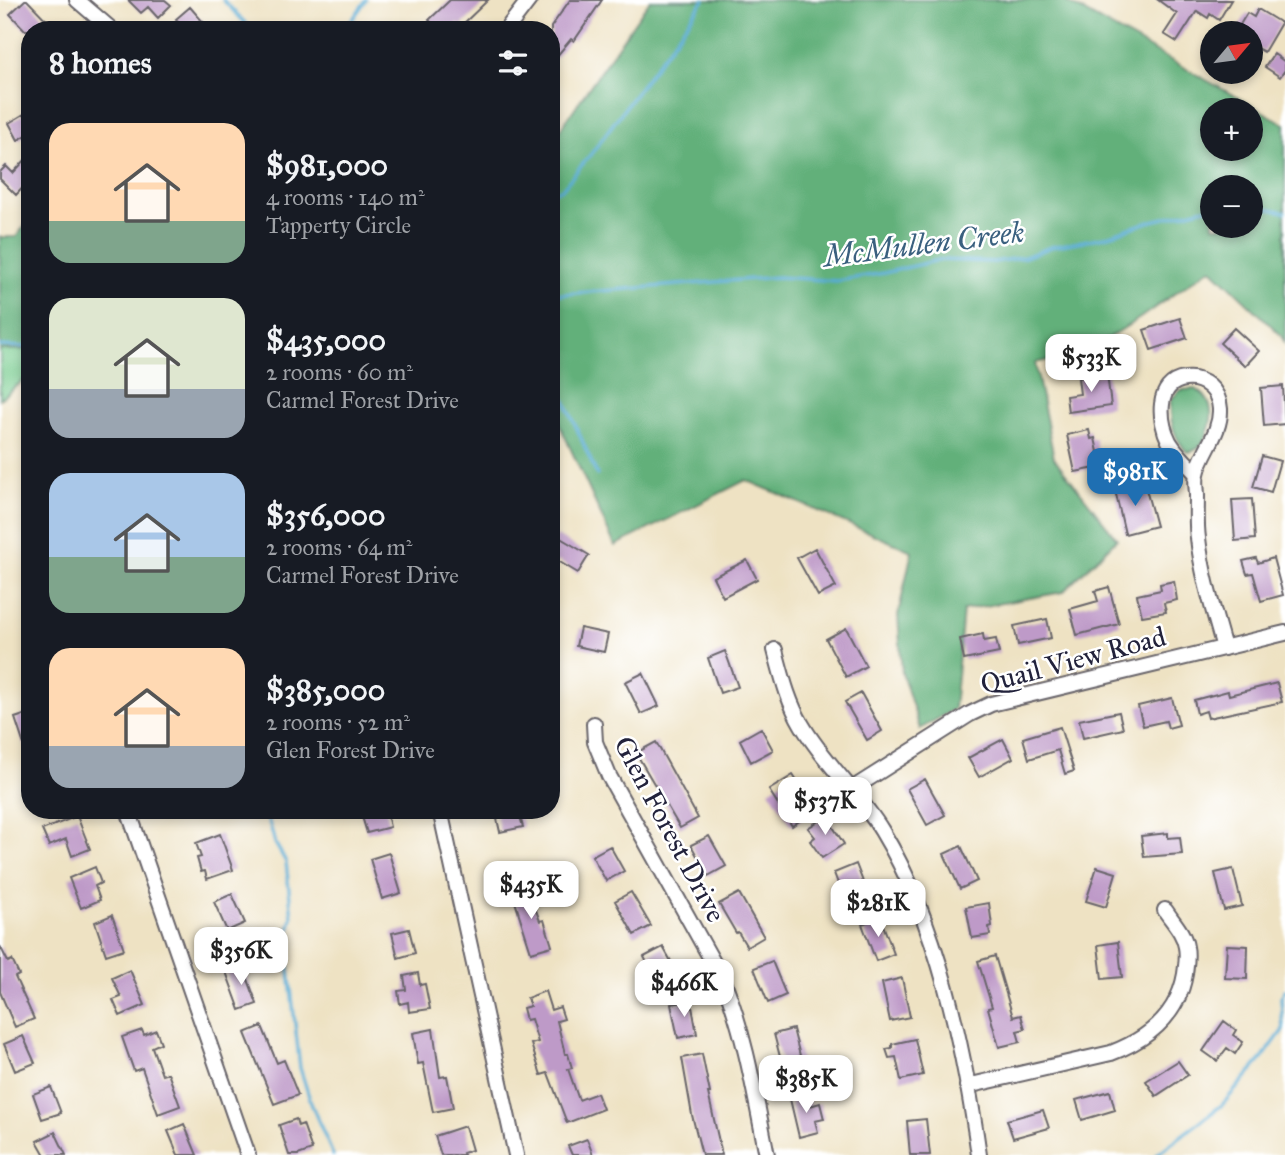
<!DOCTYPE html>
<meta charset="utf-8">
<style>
:root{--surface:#171b24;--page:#242831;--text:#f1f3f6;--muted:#9ea1a6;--accent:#1f6fb2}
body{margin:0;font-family:"IM FELL Great Primer",serif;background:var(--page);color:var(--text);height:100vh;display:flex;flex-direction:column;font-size:26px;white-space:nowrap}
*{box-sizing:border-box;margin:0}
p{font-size:23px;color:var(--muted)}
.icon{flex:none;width:38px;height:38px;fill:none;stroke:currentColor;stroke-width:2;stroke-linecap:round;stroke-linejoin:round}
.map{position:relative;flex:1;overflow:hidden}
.drawer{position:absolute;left:21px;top:21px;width:539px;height:798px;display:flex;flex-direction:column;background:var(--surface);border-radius:28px;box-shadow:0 4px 10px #0003}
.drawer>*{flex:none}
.needle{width:46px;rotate:61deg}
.controls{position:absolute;left:1200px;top:21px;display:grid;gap:14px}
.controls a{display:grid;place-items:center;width:63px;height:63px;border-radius:50%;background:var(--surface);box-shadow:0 4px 10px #0003;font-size:35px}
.price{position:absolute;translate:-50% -60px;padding:0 16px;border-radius:14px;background:#fff;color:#222;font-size:23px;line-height:46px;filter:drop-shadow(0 2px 4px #0008)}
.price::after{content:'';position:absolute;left:50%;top:42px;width:21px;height:16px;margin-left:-10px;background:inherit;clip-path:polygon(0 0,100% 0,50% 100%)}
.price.current{background:var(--accent);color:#fff}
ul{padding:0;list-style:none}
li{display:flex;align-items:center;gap:21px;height:175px;padding:0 28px}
li span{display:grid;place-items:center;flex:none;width:196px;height:140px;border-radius:21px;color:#555}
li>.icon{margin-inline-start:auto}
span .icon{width:84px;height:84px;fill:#fffc;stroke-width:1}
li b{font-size:30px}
h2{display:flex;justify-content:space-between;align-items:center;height:84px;padding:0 28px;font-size:30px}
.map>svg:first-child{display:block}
.green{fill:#78cc8f;stroke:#4d7765;stroke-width:2}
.forest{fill:#62b07a;stroke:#42695a;stroke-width:2;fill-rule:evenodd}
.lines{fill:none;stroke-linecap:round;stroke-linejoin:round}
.stream{stroke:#57abd3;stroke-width:3.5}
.building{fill:#be9ac8}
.minor-casing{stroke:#69656b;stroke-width:18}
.minor{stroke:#fff;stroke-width:14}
.labels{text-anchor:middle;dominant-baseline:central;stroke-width:5;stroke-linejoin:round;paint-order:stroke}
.street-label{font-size:28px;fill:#22223b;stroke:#fff}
.water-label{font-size:30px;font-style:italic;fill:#3a607f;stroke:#fff}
</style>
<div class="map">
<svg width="1285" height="1155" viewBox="0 0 1285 1155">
<rect width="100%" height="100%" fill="#fff"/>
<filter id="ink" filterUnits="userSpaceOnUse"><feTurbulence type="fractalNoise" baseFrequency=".0143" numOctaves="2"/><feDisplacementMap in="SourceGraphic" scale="14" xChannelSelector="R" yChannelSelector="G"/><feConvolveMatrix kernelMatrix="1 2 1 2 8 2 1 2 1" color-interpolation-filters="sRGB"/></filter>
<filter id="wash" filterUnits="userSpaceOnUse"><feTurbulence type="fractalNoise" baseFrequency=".00686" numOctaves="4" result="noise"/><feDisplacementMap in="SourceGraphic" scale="28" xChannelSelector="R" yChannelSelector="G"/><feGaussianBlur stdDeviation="1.57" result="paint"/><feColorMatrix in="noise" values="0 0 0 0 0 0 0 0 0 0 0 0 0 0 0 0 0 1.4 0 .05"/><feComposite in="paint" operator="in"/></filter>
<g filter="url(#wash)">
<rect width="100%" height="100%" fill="#eee2c3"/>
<path class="green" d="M30,349v26l-30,24v-49z"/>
<path class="forest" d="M650,0h413l222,124v219l-5,-9 -69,-66 -71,50 -54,34 -51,11 19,95 63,81 -54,53 -100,18 -9,99 -34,20 -18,-56 -4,-58 14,-64 -166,-71 -131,66 -64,-140v-264zM1213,110h38v39h-38zM1213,187h38v39h-38z
M30,219v130l-30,1v-113h16z
M1195,389c8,4 12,8 15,17 5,14 -5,46 -23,46 -14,-15 -18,-32 -16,-53l10,-9z"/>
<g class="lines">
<path class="stream" d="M223,0l29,30
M345,30l21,-30
M551,192l11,-3 29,-35 113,-154
M1251,205l34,7
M551,295l227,-18 59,4 47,-8 55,-13 55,2 31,-5 26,-10 53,-10 44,-15 65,-16
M0,346l30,1
M551,364l10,28 36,83
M263,810l7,15 5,18 11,19 6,55 -6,27 14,124 12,38 21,49
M1156,1155l66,-50 40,-46 21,-29 -2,-33 4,-7"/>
</g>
<g id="blocks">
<path class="building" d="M25,0h2l29,30h-31l-15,-16z
M128,0h37l6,5 -13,13 -10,-11 -7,6z
M450,0h38l-27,26 -3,-3 -8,7h-12l-9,-10z
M570,0h32l-28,41 -3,-2 -20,24v-36z
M1158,0h73l-12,20 -9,-6 -2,4 -11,-7 -20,31 -13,-8 13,-20z
M190,7l20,23h-24l-10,-11z
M1258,9l23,14 -17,29 -13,-7v-12h-16l12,-20 7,4z
M1274,54l11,8v8l-5,7 -15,-10z
M24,114l6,9v10l-12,7 -9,-17z
M30,155v25l-14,15 -16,-16v-7l6,-6 7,7z
M1180,318l7,20 -36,12 -7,-20z
M1234,328l25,23 -14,15 -25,-23z
M1107,374l4,32 -43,6 -2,-16 14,-2 -2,-16z
M1283,386l2,38 -21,2 -3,-38z
M1089,430l2,9 4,-1 3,14 5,-1 3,15 -31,6 -8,-37z
M1262,456l18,5 -9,31 -18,-5z
M1144,482l12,44 -31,8 -10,-44z
M1252,499l3,40 -20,2 -3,-41z
M557,536l32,19 -11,18 -20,-12 -7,11v-26z
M815,548l21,39 -18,9 -21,-38z
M1256,558l2,5 15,-5 10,37 -22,6 -8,-28 -6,1 -4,-13z
M747,560l10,19 -34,18 -10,-20z
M1174,581l3,19 -13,3 2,9 -24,4 -5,-21 24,-5 -1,-6z
M1109,587l10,37 -42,11 -7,-26 28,-8 -3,-10z
M1047,619l4,19 -33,7 -4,-19z
M580,628l28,6 -4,18 -28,-6z
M846,628l20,38 -20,11 -20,-38z
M983,634l1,7 12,-2 3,14 -35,7 -4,-21z
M725,651l13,36 -18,6 -12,-35z
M643,673l16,33 -18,8 -16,-32z
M1277,683l5,19 -74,16 -2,-7 -9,3 -3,-14 34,-9 1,4z
M861,693l21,38 -15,9 -22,-38z
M1172,698l7,27 -11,3 -2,-7 -23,5 -5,-20z
M1119,712l4,17 -40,9 -4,-18z
M30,713v43l-2,1 -13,-39z
M1060,727l14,44 -9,3 -7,-24 -29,9 -6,-21z
M761,728l12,22 -22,12 -11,-22z
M1003,739l10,19 -34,19 -11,-19z
M656,742l42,76 -18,10 -44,-75z
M793,775l9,14 -6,4 13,21 -17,12 -23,-36z
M925,779l20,36 -18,10 -20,-36z
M360,810h26l4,17 -23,6z
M495,810h19l1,4 4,-1 4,14 -23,5z
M77,816l13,33 -18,7 -6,-17 -17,7 -7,-16z
M826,816l18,28 -22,14 -12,-17 5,-4 -7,-9z
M1168,833v5l12,-1 2,17 -38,3 -3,-21z
M220,834l13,36 -26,9 -2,-8 -4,1 -4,-14 4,-1 -5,-14z
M709,836l17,30 -18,10 -17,-31z
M610,846l14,25 -18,10 -14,-25z
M961,846l16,35 -17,8 -16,-35z
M389,853l12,40 -19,6 -12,-40z
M856,864l9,23 -5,2 5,11 -18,7 -13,-34z
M95,867l6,16 -6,3 5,14 -19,8 -12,-30z
M1097,867l19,6 -10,34 -20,-6z
M1233,869l9,37 -18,4 -9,-37z
M527,886l13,35 4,-1 8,26 -21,6 -19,-60z
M631,892l20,34 -17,9 -19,-34z
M739,893l25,44 -17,10 -9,-15 -2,1 -17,-29z
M232,894l13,29 -18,8 -13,-29z
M989,903l3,23 -3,1 1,8 -18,3 -6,-31z
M112,915l12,34 -18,6 -11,-33z
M880,917l14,37 -18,7 -14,-37z
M409,929l6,24 -17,5 -6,-25z
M1118,942l4,35 -20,2 -4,-34z
M1227,945l21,1 -1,33 -22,-1z
M0,946l8,16 4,-2 7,15 -4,2 19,42 -19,8 -15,-35z
M663,947l18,32 -19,11 -18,-33z
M995,956l18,61 8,-2 4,14 -8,2 3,11 -21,5 -11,-39 4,-1 -14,-46z
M772,961l14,34 -18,8 -14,-35z
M242,963l15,41 -17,6 -15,-41z
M130,970l15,35 -25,11 -7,-16 8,-3 -9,-19z
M418,973l2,12 5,-1 5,25 -21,3 -1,-10 -8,2 -2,-13 8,-1 -2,-14z
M902,978l8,39 -20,4 -8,-38z
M545,991l6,19 9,-3 4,12 -7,2 8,33h3l4,14 -4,1 11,31 18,-7 6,16 -36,14 -19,-50 -7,2 -10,-31 7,-2 -7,-23 -5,1 -3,-12 7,-2 -3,-8z
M691,1001l6,33 -19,4 -7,-34z
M1224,1021l12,9 -3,5 10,7 -8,12 -8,-6 -10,13 -14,-10z
M262,1026l15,37 7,-3 14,35 -24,9 -29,-71z
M433,1029l7,48 7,-1 6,32 -20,4 -10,-49 -5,1 -5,-31z
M793,1029l10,38 -19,5 -10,-38z
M142,1030l2,5 12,-5 5,13 -9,4 10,28 6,-2 12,33 -22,8 -16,-46 -8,3 -12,-34z
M23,1036l12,27 -20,8 -11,-27z
M915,1039l8,36 -22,5 -5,-23 -7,1 -3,-9 6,-1v-4z
M702,1054l8,39h-2l14,62h-20l-10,-40 -10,-57z
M1178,1061l10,14 -32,21 -10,-15z
M51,1087l10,26 -19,6 -9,-25z
M1110,1091l5,19 -33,10 -6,-20z
M807,1094l3,12 10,-3 4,16 -9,2 3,11 -19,5 -9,-38z
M1043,1110l6,18 -36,10 -6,-18z
M296,1119l2,7 5,-2 9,26 -14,5h-9l-10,-30z
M926,1119l4,36h-20l-3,-34z
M184,1124l13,31h-19l-10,-24z
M465,1126l7,24 -9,3 1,2h-23l-6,-19z
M55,1132l11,23h-21l-8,-14z
M587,1139l6,16h-21l-4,-9z"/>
</g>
</g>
<g filter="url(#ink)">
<use href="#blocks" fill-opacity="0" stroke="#69656b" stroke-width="2"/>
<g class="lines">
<defs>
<path id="minor" d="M77,0l35,30
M506,30l23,-30
M1197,474c-10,-10 -21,-21 -28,-33 -10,-20 -14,-58 16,-62 19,-2 34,11 35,30 1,25 -19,43 -23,65 -2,7 0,15 0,22 0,14 -1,28 1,42 4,37 16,74 26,110
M775,650c7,26 13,52 27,75 22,38 57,68 80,106 56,92 82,218 97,324
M594,724l1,18 14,34 115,206c22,56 31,114 43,173
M852,789l118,-75 21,-10 294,-71
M128,810l120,345
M440,810l76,345
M967,1086l144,-33c37,-14 67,-38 74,-79 1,-9 3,-18 1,-27 -2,-14 -13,-25 -21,-37"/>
</defs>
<use href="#minor" class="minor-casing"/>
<use href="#minor" class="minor"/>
</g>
</g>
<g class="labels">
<g class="street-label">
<text transform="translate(1073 660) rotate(-15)">Quail View Road</text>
<text transform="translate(670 829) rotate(62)">Glen Forest Drive</text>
</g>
<g class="water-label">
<text transform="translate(924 244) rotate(-7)">McMullen Creek</text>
</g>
</g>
</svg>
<div class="controls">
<a><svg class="needle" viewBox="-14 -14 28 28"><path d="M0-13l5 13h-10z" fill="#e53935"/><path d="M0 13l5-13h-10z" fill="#9ea1a6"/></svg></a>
<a>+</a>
<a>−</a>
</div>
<b class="price" style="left:1091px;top:394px">$533K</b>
<b class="price current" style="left:1135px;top:508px">$981K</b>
<b class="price" style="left:825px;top:837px">$537K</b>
<b class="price" style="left:531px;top:921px">$435K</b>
<b class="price" style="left:878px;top:939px">$281K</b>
<b class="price" style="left:241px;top:987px">$356K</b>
<b class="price" style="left:684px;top:1019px">$466K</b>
<b class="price" style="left:806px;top:1115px">$385K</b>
<section class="drawer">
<h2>8 homes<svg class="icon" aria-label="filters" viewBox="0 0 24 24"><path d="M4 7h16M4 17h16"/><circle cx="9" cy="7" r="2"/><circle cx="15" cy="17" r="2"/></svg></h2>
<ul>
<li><span style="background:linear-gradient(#ffd9b3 70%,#7fa58c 0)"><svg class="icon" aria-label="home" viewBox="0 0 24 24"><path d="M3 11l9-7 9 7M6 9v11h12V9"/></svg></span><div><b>$981,000</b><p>4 rooms · 140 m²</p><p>Tapperty Circle</p></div></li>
<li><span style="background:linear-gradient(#dfe7d0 65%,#9aa5b1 0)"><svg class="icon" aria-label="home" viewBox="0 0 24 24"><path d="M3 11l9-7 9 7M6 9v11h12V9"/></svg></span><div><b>$435,000</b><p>2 rooms · 60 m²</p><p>Carmel Forest Drive</p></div></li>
<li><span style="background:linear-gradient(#a9c7e8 60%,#7fa58c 0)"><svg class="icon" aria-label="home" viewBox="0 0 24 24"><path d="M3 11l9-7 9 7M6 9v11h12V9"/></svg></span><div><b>$356,000</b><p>2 rooms · 64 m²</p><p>Carmel Forest Drive</p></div></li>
<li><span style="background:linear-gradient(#ffd9b3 70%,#9aa5b1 0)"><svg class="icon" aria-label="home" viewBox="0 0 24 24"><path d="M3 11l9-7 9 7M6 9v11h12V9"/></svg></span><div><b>$385,000</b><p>2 rooms · 52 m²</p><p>Glen Forest Drive</p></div></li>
</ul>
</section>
</div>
